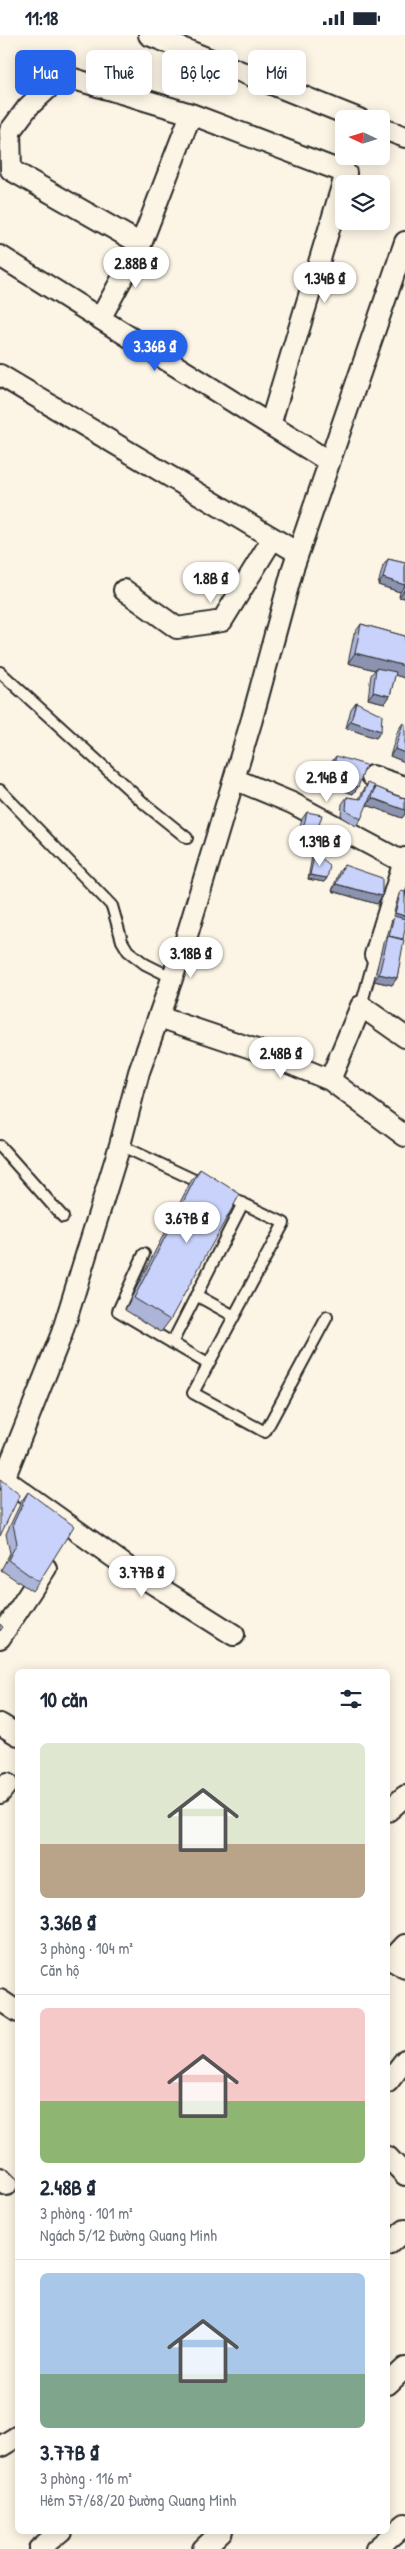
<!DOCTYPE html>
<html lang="vi">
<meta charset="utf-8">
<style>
:root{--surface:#fff;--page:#f2f2f3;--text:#1f2937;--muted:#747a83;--line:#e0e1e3;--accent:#2563eb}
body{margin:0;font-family:"Patrick Hand",sans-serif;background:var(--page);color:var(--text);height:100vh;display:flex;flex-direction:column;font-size:19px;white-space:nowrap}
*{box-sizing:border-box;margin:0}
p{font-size:16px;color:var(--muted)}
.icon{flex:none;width:28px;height:28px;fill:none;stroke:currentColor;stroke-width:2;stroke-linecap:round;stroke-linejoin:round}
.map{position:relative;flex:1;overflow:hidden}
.sheet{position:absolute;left:15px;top:1634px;width:375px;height:865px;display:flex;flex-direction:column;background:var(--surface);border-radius:8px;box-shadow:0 2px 12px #0003}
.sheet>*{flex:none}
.guide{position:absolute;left:15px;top:15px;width:375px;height:45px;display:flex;gap:10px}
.needle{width:32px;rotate:274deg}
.tools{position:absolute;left:335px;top:75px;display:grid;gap:10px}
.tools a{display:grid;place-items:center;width:55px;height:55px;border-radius:8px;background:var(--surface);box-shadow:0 2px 12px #0003;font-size:25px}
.price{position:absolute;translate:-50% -42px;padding:0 11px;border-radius:18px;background:#fff;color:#222;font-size:16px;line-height:32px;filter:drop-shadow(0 1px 2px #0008)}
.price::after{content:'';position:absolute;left:50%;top:30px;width:15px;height:11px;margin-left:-8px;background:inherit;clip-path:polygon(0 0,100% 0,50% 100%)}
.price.current{background:var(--accent);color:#fff}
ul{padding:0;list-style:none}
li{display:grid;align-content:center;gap:10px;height:265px;padding:0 25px}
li+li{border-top:1px solid var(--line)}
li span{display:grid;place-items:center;height:155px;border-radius:8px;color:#555}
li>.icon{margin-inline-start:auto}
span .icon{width:90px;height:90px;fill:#fffc;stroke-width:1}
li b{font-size:21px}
h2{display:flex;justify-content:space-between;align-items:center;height:60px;padding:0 25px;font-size:21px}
.pill{padding:0 18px;border-radius:8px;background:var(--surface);box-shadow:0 2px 12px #0003;font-size:18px;line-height:45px}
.pill.current{background:var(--accent);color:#fff}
.status{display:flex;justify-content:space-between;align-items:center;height:35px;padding:0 25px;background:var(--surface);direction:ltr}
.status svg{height:14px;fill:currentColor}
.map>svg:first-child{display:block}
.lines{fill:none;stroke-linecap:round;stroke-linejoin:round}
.service-casing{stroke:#2b2b2b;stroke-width:14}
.minor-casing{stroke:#2b2b2b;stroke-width:24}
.service{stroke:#fcf5e5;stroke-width:10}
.minor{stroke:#fcf5e5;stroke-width:20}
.wall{fill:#acb5d7;stroke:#2b2b2b}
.shaded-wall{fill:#8c93af;stroke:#2b2b2b}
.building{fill:#c8d2fa;stroke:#2b2b2b}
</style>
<div class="status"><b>11:18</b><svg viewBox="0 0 49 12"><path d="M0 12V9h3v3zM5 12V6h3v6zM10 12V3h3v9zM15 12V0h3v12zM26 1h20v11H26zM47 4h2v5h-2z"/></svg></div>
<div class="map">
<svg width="405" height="2514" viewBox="0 0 405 2514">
<rect width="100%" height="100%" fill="#fcf5e5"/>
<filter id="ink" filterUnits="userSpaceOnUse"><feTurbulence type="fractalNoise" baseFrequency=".02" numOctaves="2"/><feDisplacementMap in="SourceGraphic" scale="10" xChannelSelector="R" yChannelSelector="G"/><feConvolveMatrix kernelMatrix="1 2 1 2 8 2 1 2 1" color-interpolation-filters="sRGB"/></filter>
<g filter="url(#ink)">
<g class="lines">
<defs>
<path id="service" d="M0,637l146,133 41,33
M0,755l112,116 10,35 6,10 17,13 28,14
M361,971l14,-51
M120,1110l85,40
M0,1111l63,71
M225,1160l59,28 -91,170 72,39 62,-115
M144,1219l-26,57 90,53
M196,1260l38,21
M172,1308l71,-140"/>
<path id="minor" d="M149,0l210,84
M381,93l24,9
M141,209l-130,-74 -1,-39 18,-24 28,-26 18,-2 117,35 155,59 -76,252
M0,221l328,205
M101,282l40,-73 50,-130
M0,340l298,178
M124,555l53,38 45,-7 51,-83
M372,741l33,11
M234,744l58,24 111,59
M375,920l30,-97
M159,982l95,32 76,31 75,56
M330,1045l31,-74 44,31
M0,1441l133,95 101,64
M4,1444l58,-146 58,-188 19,-73 46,-130 67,-223 41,-151 112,-326
M0,1603l46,-70
M0,1689l18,11
M0,1758l7,-9
M388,1776l17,-15
M388,1923l17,10
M391,1925l14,-15
M0,1965l18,12
M388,2047l17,-22
M388,2122l17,18
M0,2143l7,7
M388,2210l17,-15
M388,2349l17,-16
M0,2412l18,-11
M39,2514l22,-18
M203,2514l19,-18
M376,2514l29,-25"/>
</defs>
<use href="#service" class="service-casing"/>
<use href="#minor" class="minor-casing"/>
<use href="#service" class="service"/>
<use href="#minor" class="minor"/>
</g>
<path class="wall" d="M388,524l17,4v35l-6,-1 1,-5 -22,-7 5,-19z
M361,589l44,12v42l-10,-3 -5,21 -5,7 -17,-4 3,-24 4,-5 -27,-7 6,-29z
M356,667l25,29 -5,7 -30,-10 5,-19z
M403,688l2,39 -15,-6 8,-26z
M336,721l17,38 -27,-10 5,-21z
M368,748l-7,36 -5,7 -15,-9 1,-13 5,-7 12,2 4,-8z
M376,752l29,12v15l-3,4 -35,-13 4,-11z
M307,777l2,37 -13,-4 6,-26z
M315,817l12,26 -3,4 -16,-3 4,-23z
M344,830l38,31 -5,8 -45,-13 7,-19z
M401,856l2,48 -6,39 -5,7 -18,-4 9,-38 4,-6 5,-18 2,-2 -1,-1 6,-22z
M200,1134l-30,151 -9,12 -36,-22 66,-129z
M28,1457l11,90 -7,9 -31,-21 9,-17 -4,-19 15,-32z"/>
<path class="shaded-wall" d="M383,543l22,7 -5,7 -22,-7z
M404,555h1v8l-6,-1z
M355,618l50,13v12l-29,-8v-2l-1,2 -27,-7z
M373,657l17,4 -5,7 -17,-4z
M351,686l30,10 -5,7 -30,-10z
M395,714l10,4v9l-15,-6z
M331,742l27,10 -5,7 -27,-10z
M372,763l33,12v4l-3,4 -35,-13z
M301,802l13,5 -5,7 -13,-4z
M310,840l17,3 -3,4 -16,-3z
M336,849l46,12 -5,8 -45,-13z
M395,878l10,3v4l-12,-4z
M379,939l18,4 -5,7 -18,-4z"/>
<path class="building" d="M388,524l17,4v22l-22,-7z
M361,589l44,12v30l-50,-13z
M376,633l20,4 -6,24 -17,-4z
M356,667l26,13 -1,16 -30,-10z
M403,688l2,1v29l-10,-4z
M336,721l30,9 -8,22 -27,-10z
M368,748l7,3 -14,33 -15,-9 1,-13 14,2z
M376,752l29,12v11l-33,-12z
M307,777l15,3 -8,27 -13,-5z
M315,817l15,14 -3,12 -17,-3z
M344,830l38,13v18l-46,-12z
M401,856l4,1v24l-10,-3z
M394,881l11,3v10l-2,10 -14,-3z
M388,901l16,4 -7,38 -18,-4z
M200,1134l40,25 -70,126 -36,-22z
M0,1444l20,16 -20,41z
M28,1457l46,34 -35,56 -31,-22 9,-17 -4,-19z
M0,1589l3,3 -3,4z"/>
</g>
</svg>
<div class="tools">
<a><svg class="needle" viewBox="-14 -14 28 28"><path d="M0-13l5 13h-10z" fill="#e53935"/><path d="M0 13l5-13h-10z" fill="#747a83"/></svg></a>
<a><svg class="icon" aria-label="layers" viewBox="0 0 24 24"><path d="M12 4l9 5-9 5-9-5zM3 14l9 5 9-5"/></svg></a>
</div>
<b class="price" style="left:136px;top:254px">2.88B ₫</b>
<b class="price" style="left:325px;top:269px">1.34B ₫</b>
<b class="price current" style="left:155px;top:337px">3.36B ₫</b>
<b class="price" style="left:211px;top:569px">1.8B ₫</b>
<b class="price" style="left:327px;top:768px">2.14B ₫</b>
<b class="price" style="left:320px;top:832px">1.39B ₫</b>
<b class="price" style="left:191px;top:944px">3.18B ₫</b>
<b class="price" style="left:281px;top:1044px">2.48B ₫</b>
<b class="price" style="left:187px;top:1209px">3.67B ₫</b>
<b class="price" style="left:142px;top:1563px">3.77B ₫</b>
<div class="guide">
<a class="pill current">Mua</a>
<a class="pill">Thuê</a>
<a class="pill">Bộ lọc</a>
<a class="pill">Mới</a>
</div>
<section class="sheet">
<h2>10 căn<svg class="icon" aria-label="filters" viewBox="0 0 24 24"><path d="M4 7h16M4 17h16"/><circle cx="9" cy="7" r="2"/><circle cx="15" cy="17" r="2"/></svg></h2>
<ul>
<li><span style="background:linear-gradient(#dfe7d0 65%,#b9a48a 0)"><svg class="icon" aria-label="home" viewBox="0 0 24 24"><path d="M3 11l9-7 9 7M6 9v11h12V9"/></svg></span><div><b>3.36B ₫</b><p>3 phòng · 104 m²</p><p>Căn hộ</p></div></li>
<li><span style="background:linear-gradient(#f6c9c9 60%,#8fb573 0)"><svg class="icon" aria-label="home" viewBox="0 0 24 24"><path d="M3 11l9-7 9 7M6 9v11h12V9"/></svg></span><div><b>2.48B ₫</b><p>3 phòng · 101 m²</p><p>Ngách 5/12 Đường Quang Minh</p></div></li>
<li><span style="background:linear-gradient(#a9c7e8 65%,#7fa58c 0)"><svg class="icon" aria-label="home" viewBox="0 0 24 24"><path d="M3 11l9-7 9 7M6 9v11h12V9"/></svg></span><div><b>3.77B ₫</b><p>3 phòng · 116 m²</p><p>Hẻm 57/68/20 Đường Quang Minh</p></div></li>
</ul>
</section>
</div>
